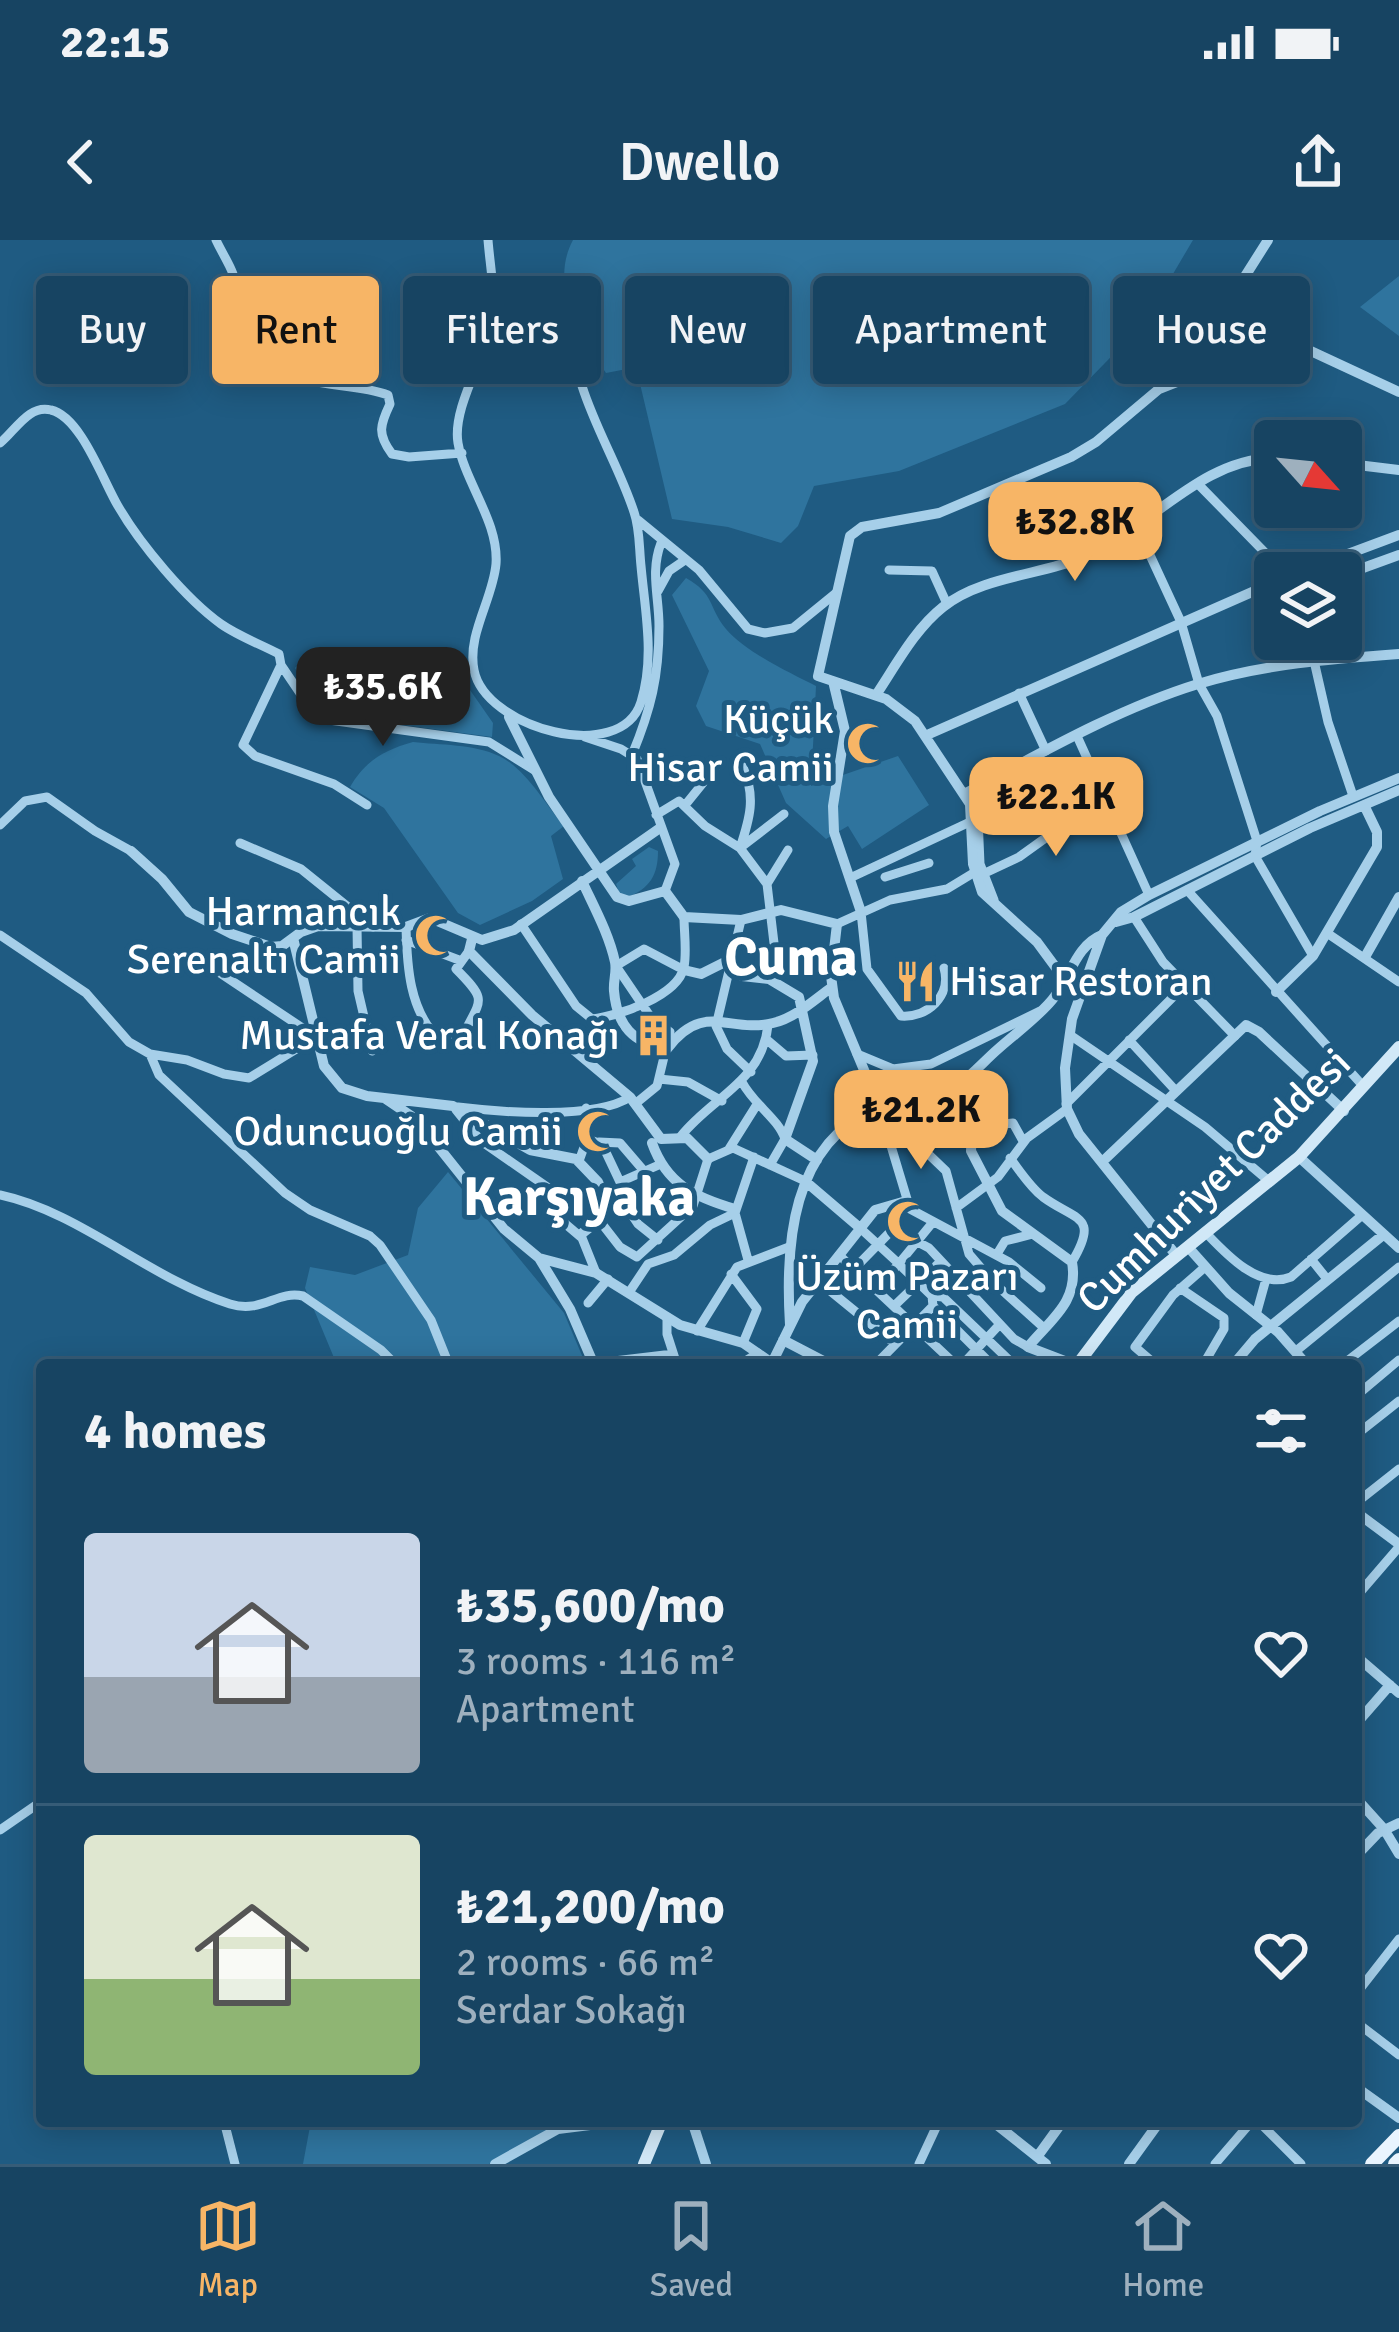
<!DOCTYPE html>
<meta charset="utf-8">
<style>
:root{--surface:#174462;--page:#244e6b;--text:#f1f3f6;--muted:#9eb0be;--line:#365c77;--accent:#f7b566}
body{margin:0;font-family:Signika,sans-serif;background:var(--page);color:var(--text);height:100vh;display:flex;flex-direction:column;font-size:45px;white-space:nowrap}
*{box-sizing:border-box;margin:0}
p{font-size:39px;color:var(--muted)}
.icon{flex:none;width:66px;height:66px;fill:none;stroke:currentColor;stroke-width:2;stroke-linecap:round;stroke-linejoin:round}
.map{position:relative;flex:1;overflow:hidden}
.details{position:absolute;left:36px;top:1119px;width:1326px;height:768px;display:flex;flex-direction:column;background:var(--surface);border-radius:12px;box-shadow:0 6px 30px #0003,0 0 0 3px var(--line)}
.details>*{flex:none}
.top-card{position:absolute;left:36px;top:36px;width:1329px;height:108px;display:flex;gap:24px}
.needle{width:78px;rotate:117deg}
.tools{position:absolute;left:1254px;top:180px;display:grid;gap:24px}
.tools a{display:grid;place-items:center;width:108px;height:108px;border-radius:12px;background:var(--surface);box-shadow:0 6px 30px #0003,0 0 0 3px var(--line);font-size:60px}
.price{position:absolute;translate:-50% -102px;padding:0 27px;border-radius:24px;background:var(--accent);color:#111;font-size:39px;line-height:78px;filter:drop-shadow(0 3px 6px #0008)}
.price::after{content:'';position:absolute;left:50%;top:72px;width:36px;height:27px;margin-left:-18px;background:inherit;clip-path:polygon(0 0,100% 0,50% 100%)}
.price.selected{background:#222;color:#fff}
ul{padding:0;list-style:none}
li{display:flex;align-items:center;gap:36px;height:300px;padding:0 48px}
li+li{border-top:3px solid var(--line)}
li span{display:grid;place-items:center;flex:none;width:336px;height:240px;border-radius:12px;color:#555}
li>.icon{margin-inline-start:auto}
span .icon{width:144px;height:144px;fill:#fffc;stroke-width:1}
li b{font-size:51px}
h2{display:flex;justify-content:space-between;align-items:center;height:144px;padding:0 48px;font-size:51px}
.pill{padding:0 42px;border-radius:12px;background:var(--surface);box-shadow:0 6px 30px #0003,0 0 0 3px var(--line);font-size:42px;line-height:108px}
.pill.selected{background:var(--accent);color:#111}
.status{display:flex;justify-content:space-between;align-items:center;height:84px;padding:0 60px;background:var(--surface);direction:ltr}
.status svg{height:33px;fill:currentColor}
header{display:flex;justify-content:space-between;align-items:center;height:156px;padding:0 48px;background:var(--surface);font-size:54px;font-weight:600}
.dock{display:flex;justify-content:space-around;align-items:center;height:168px;border-top:3px solid var(--line);background:var(--surface);font-size:33px;color:var(--muted)}
.dock a{display:grid;justify-items:center;gap:6px}
.dock .selected{color:var(--accent)}
.map>svg:first-child{display:block}
.green{fill:#2f749e}
.lines{fill:none;stroke-linecap:round;stroke-linejoin:round}
.minor{stroke:#a6cfe9;stroke-width:9}
.tertiary{stroke:#a6cfe9;stroke-width:10}
.secondary{stroke:#d1e8f7;stroke-width:12}
.primary{stroke:#e9f4fe;stroke-width:14}
.labels{text-anchor:middle;dominant-baseline:central;stroke-width:10;stroke-linejoin:round;paint-order:stroke}
.poi-label{font-size:42px;fill:#fff;stroke:#1f5b82;text-anchor:end}
.street-label{font-size:42px;fill:#fff;stroke:#1f5b82}
.district-label{font-size:54px;font-weight:bold;fill:#fff;stroke:#1f5b82}
</style>
<div class="status"><b>22:15</b><svg viewBox="0 0 49 12"><path d="M0 12V9h3v3zM5 12V6h3v6zM10 12V3h3v9zM15 12V0h3v12zM26 1h20v11H26zM47 4h2v5h-2z"/></svg></div>
<header><svg class="icon" aria-label="back" viewBox="0 0 24 24"><path d="M15 5l-7 7 7 7"/></svg>Dwello<svg class="icon" aria-label="share" viewBox="0 0 24 24"><path d="M12 15V3M7 8l5-5 5 5M5 13v7h14v-7"/></svg></header>
<div class="map">
<svg width="1399" height="1924" viewBox="0 0 1399 1924">
<rect width="100%" height="100%" fill="#1f5b82"/>
<path class="green" d="M573,0h620l-49,83 -79,81 -166,67 -85,15 -16,40 -17,17 -53,-16 -56,-8 -35,-148 -5,-3 -26,5c-24,-38 -58,-86 -33,-133z
M1399,36v60l-39,-29z
M686,338c29,16 22,29 40,51 18,22 64,44 90,57l-5,100 87,-30 31,49 -67,44 -14,-23 -22,13 -40,-36 -26,-59 -54,-18 -10,-20 13,-35 -37,-76z
M301,421l83,12 55,1 31,16 23,33 -1,14 -157,-21 -16,-9 -24,-39z
M413,502c27,3 61,2 86,14 26,12 47,49 65,70l-13,10 12,43 -31,22 -52,24 -22,-12 -74,-105 -34,-21c15,-26 34,-37 63,-45z
M649,607l9,4c0,24 -8,37 -30,46l-9,-4 -3,-9 20,-18 -4,-7z
M448,932l116,141 22,52h-249l-32,-77 5,-21 45,8 53,-20 10,-47z
M311,1881h234l8,7 -64,36h-186z"/>
<g class="lines">
<path class="minor" d="M216,0c5,11 13,23 17,34 15,47 11,88 70,105 27,8 57,6 85,16l2,9c-10,21 -13,30 2,50l17,3 53,-4
M488,0c2,26 8,56 4,82 -7,36 -40,86 -34,121 7,40 41,79 38,121 -3,35 -29,70 -22,106 11,58 147,96 167,32 14,-45 4,-91 0,-136 -2,-18 -1,-37 -7,-54 -14,-43 -38,-82 -52,-126
M0,203c15,-12 29,-39 51,-33 30,7 52,71 67,96 22,38 68,93 103,118 17,12 39,20 58,30l2,11 -38,80 12,11 79,28 33,21
M1198,244l87,89
M638,280l61,50 49,59 17,4 28,-5 43,-35
M1137,287l44,95 18,62 18,32 40,125 -2,15 58,100
M889,330l43,1 15,33
M658,351l11,-20 16,-11
M1309,399l19,83 25,74
M281,425l25,37 23,18 160,22 45,28
M1019,453l27,58
M1077,496l72,159
M585,497l36,12 16,10 38,105 -10,27
M632,515c19,-46 27,-78 27,-129 0,-30 -9,-54 2,-83
M743,527c13,30 7,51 -3,81l27,36
M686,564l34,-42
M972,567l6,10 2,47 14,36
M656,575l23,-14 26,25 35,22 44,-34
M0,585l25,-24 22,-4 48,34 36,20
M240,603l61,26 72,58
M983,634l36,-17 85,-61
M885,637l44,-14
M850,638l122,-57
M1187,650l177,197
M861,672l6,57 34,47c26,2 51,-20 43,-48
M1134,677l29,45 72,74
M741,680l-25,106 11,23 24,23
M521,684l55,82 16,13c27,-3 86,-23 92,-52 3,-15 0,-35 0,-50
M837,684l53,-24 57,-11 28,-17
M357,686l1,65 14,60
M406,687c1,38 3,84 33,112h22c20,-41 28,-37 -5,-70l13,-18
M1327,693l72,49
M0,695l86,58 43,49 21,12 37,6 37,14 25,4 67,-41 -111,-74
M406,700l53,20
M769,739l7,-19 -9,-76 21,-34
M1070,795l135,92 65,55
M766,799l20,17 27,-1
M1129,800l47,51
M150,814l9,21 126,118 25,17 60,26 10,9 51,75 18,45
M857,814l36,15 38,-5 109,-53
M659,839l29,3 34,19
M742,842c12,23 36,36 43,57l-15,26
M902,861l20,47 24,23 23,83 25,29 50,45
M635,864l22,-18 13,-54 -18,-13 -36,-53 28,-17 40,21
M1066,864l119,-119
M879,866l31,103 99,53 32,26
M458,867c41,5 137,13 172,-10
M456,870l25,31 69,48 12,32 20,17 14,35
M909,878l59,10 45,-5 10,18
M948,885l7,-39
M681,896c32,-40 81,-54 87,-111
M587,899l15,5 18,38 41,-18
M599,902l21,1 24,28
M729,909l27,-43
M1010,918c10,13 20,29 33,39 33,24 57,18 29,65
M579,921l8,-22 -1,-31
M0,955c80,17 150,84 230,109 32,10 47,-14 73,-8l78,54 15,15
M607,967l17,-4 14,21 20,16
M956,968l42,-31 29,-39 40,-29
M599,980l21,27 17,10 56,-51 15,-47 25,-11 72,33
M860,988l37,34
M1206,993c20,21 53,57 85,44l70,-61
M997,1014l8,-13 28,-7
M839,1015l117,110
M1311,1019l16,20
M748,1020l-13,-47 19,-56
M901,1021l32,-39
M903,1028l29,28 11,1 66,63
M854,1029l39,-40 36,19 85,91 14,8
M731,1034l26,35 -14,34
M818,1041l76,62
M875,1048l21,-21
M1180,1048l44,30v11l-21,36
M630,1051l18,-27 26,-9 36,-30 25,-12
M932,1056l1,10 59,59
M588,1063l20,-24
M894,1066l47,-45
M1256,1075l10,-36
M667,1077v17l10,31
M697,1091l40,-64 52,-20
M1296,1111l103,-84
M608,1125l6,-4 59,-7
M739,1125l19,-12
M875,1125l58,-59
M962,1125l38,-41
M1156,1125l-21,-18 38,-52 32,-28
M1342,1125l57,-44
M1356,1156l43,-36
M1356,1195l43,-34
M1356,1263l43,-34
M1356,1357l43,-50
M0,1590l42,-29
M1356,1754l43,-55
M1356,1782l43,33
M224,1881l11,43
M1258,1881l43,43
M919,1924l20,-43
M1215,1924l37,-43"/>
<path class="tertiary" d="M1268,0l-38,60 -2,13 69,32
M1341,223l58,7
M1297,333l102,-38
M1341,336l58,-21
M833,441l12,50 -12,75 1,26 27,80
M876,455c20,-30 39,-66 67,-88 37,-30 96,-32 139,-49 67,-28 117,-99 193,-100
M509,477l40,80 68,100 12,4 36,-10 19,26 57,3 40,-10 56,14 -6,52 3,22 45,108
M927,495l348,-153
M964,554c75,-40 153,-85 234,-110 66,-20 133,-25 201,-30
M131,611l31,28 27,33 43,22 39,13 11,-1 19,-14 17,-6 88,1 24,-9 52,22 32,-10 146,-102
M582,641c12,26 27,53 33,81 2,10 -2,19 -1,29 3,35 19,52 53,58 37,-49 62,-15 106,-26 22,-5 41,-23 59,-36
M1116,682l18,-5 176,-89 89,-38
M293,698l31,128 18,22 25,8 86,10 77,44 46,9 22,23 9,21 -8,17 -19,15
M472,699l-3,12 63,64 98,82 31,42 26,-1 21,21
M1365,717l34,-60
M684,730l17,4 28,-14 13,16 27,3 30,18 14,64 -28,78 32,21
M1065,740l-28,-38 -55,-50 -9,-28 -3,-60 -55,-83 -29,-22 -68,-23 32,-140 12,-9 77,-14 132,-56 25,-15 63,-53 66,-26 75,-17 99,46
M1276,752l37,-36 64,-109v-15l-13,-27
M386,859l31,21 87,109 35,29 31,51 24,56
M972,888l-1,23 31,60 70,51c7,40 -21,57 -44,85l47,18
M652,903c15,42 43,54 83,66
M1299,917l100,91
M1102,922l144,-137 13,7 85,79
M805,941l55,47
M1188,1007l41,46 49,39 29,33
M1176,1015l-97,-121 -12,-25 -2,-41 7,-49 30,-84 19,-23 28,-17 171,-84 79,-33
M539,1018l57,15 84,52 63,18 29,20
M790,1085c-5,-80 1,-180 86,-217 25,-11 56,-9 80,-22 15,-9 28,-25 42,-37 18,-16 39,-31 54,-49 18,-21 23,-54 50,-65
M783,1100l48,25
M771,1125l31,-63 73,-92 31,-9
M1233,1125l22,-26 128,-104
M1356,1186l4,5
M1356,1272l43,32
M1356,1416l43,37
M1356,1484l34,-39
M1356,1558l28,31 15,25
M1356,1616l22,-23 21,-10
M1356,1847l43,31
M627,1881h12
M692,1881l14,43
M992,1881l54,43
M1037,1917l26,-36
M495,1924l63,-35 64,-8
M1129,1924l31,-43"/>
<path class="secondary" d="M1077,1125l55,-73 167,-135 100,-110
M644,1924l18,-43"/>
<path class="primary" d="M1372,1924l27,-28
M1395,1924l4,-4"/>
</g>
<defs>
<symbol id="mosque-bare" viewBox="-9 -9 18 18"><path d="M3.5-4.9A6 6 0 1 0 3.5 4.9A5 5 0 1 1 3.5-4.9Z" fill="#f7b566" stroke="#1f5b82" stroke-width="2.5" paint-order="stroke"/></symbol>
<symbol id="restaurant-bare" viewBox="-9 -9 18 18"><path d="M-5-6h1v4h1v-4h1v4h1v-4h1v5L-1.5 .5V6h-2V.5L-5-1ZM5-6V6H3V1.5H1.5Q1.5-4 5-6Z" fill="#f7b566" stroke="#1f5b82" stroke-width="2.5" paint-order="stroke"/></symbol>
<symbol id="building-bare" viewBox="-9 -9 18 18"><path d="M-4-6H4V6H1V3H-1V6H-4ZM-2.5-4.3h1.7v1.8h-1.7ZM.8-4.3h1.7v1.8H.8ZM-2.5-1h1.7V.8h-1.7ZM.8-1h1.7V.8H.8Z" fill="#f7b566" stroke="#1f5b82" stroke-width="2.5" paint-order="stroke"/></symbol>
</defs>
<g fill-rule="evenodd">
<use href="#mosque-bare" x="838" y="474" width="59" height="59"/>
<use href="#mosque-bare" x="406" y="666" width="59" height="59"/>
<use href="#restaurant-bare" x="886" y="712" width="59" height="59"/>
<use href="#building-bare" x="624" y="766" width="59" height="59"/>
<use href="#mosque-bare" x="568" y="862" width="59" height="59"/>
<use href="#mosque-bare" x="878" y="952" width="59" height="59"/>
</g>
<g class="labels">
<g class="poi-label">
<text x="834" y="479">Küçük<tspan x="834" dy="48">Hisar Camii</tspan></text>
<text x="401" y="671">Harmancık<tspan x="401" dy="48">Serenaltı Camii</tspan></text>
<text x="949" y="741" text-anchor="start">Hisar Restoran</text>
<text x="620" y="795">Mustafa Veral Konağı</text>
<text x="563" y="891">Oduncuoğlu Camii</text>
<text x="907" y="1036" text-anchor="middle">Üzüm Pazarı<tspan x="907" dy="48">Camii</tspan></text>
</g>
<g class="street-label">
<text transform="translate(1214 941) rotate(-44)">Cumhuriyet Caddesi</text>
</g>
<g class="district-label">
<text x="791" y="717">Cuma</text>
<text x="579" y="957">Karşıyaka</text>
</g>
</g>
</svg>
<div class="tools">
<a><svg class="needle" viewBox="-14 -14 28 28"><path d="M0-13l5 13h-10z" fill="#e53935"/><path d="M0 13l5-13h-10z" fill="#9eb0be"/></svg></a>
<a><svg class="icon" aria-label="layers" viewBox="0 0 24 24"><path d="M12 4l9 5-9 5-9-5zM3 14l9 5 9-5"/></svg></a>
</div>
<b class="price" style="left:1075px;top:344px">₺32.8K</b>
<b class="price selected" style="left:383px;top:509px">₺35.6K</b>
<b class="price" style="left:1056px;top:619px">₺22.1K</b>
<b class="price" style="left:921px;top:932px">₺21.2K</b>
<div class="top-card">
<a class="pill">Buy</a>
<a class="pill selected">Rent</a>
<a class="pill">Filters</a>
<a class="pill">New</a>
<a class="pill">Apartment</a>
<a class="pill">House</a>
</div>
<section class="details">
<h2>4 homes<svg class="icon" aria-label="filters" viewBox="0 0 24 24"><path d="M4 7h16M4 17h16"/><circle cx="9" cy="7" r="2"/><circle cx="15" cy="17" r="2"/></svg></h2>
<ul>
<li><span style="background:linear-gradient(#c9d6e8 60%,#9aa5b1 0)"><svg class="icon" aria-label="home" viewBox="0 0 24 24"><path d="M3 11l9-7 9 7M6 9v11h12V9"/></svg></span><div><b>₺35,600/mo</b><p>3 rooms · 116 m²</p><p>Apartment</p></div><svg class="icon" aria-label="heart" viewBox="0 0 24 24"><path d="M12 20l-8-8c-3-5 5-10 8-4 3-6 11-1 8 4z"/></svg></li>
<li><span style="background:linear-gradient(#dfe7d0 60%,#8fb573 0)"><svg class="icon" aria-label="home" viewBox="0 0 24 24"><path d="M3 11l9-7 9 7M6 9v11h12V9"/></svg></span><div><b>₺21,200/mo</b><p>2 rooms · 66 m²</p><p>Serdar Sokağı</p></div><svg class="icon" aria-label="heart" viewBox="0 0 24 24"><path d="M12 20l-8-8c-3-5 5-10 8-4 3-6 11-1 8 4z"/></svg></li>
</ul>
</section>
</div>
<nav class="dock">
<a class="selected"><svg class="icon" aria-label="map" viewBox="0 0 24 24"><path d="M3 6l6-2 6 2 6-2v14l-6 2-6-2-6 2zM9 4v14M15 6v14"/></svg>Map</a>
<a><svg class="icon" aria-label="saved" viewBox="0 0 24 24"><path d="M7 4h10v16l-5-4-5 4z"/></svg>Saved</a>
<a><svg class="icon" aria-label="home" viewBox="0 0 24 24"><path d="M3 11l9-7 9 7M6 9v11h12V9"/></svg>Home</a>
</nav>
